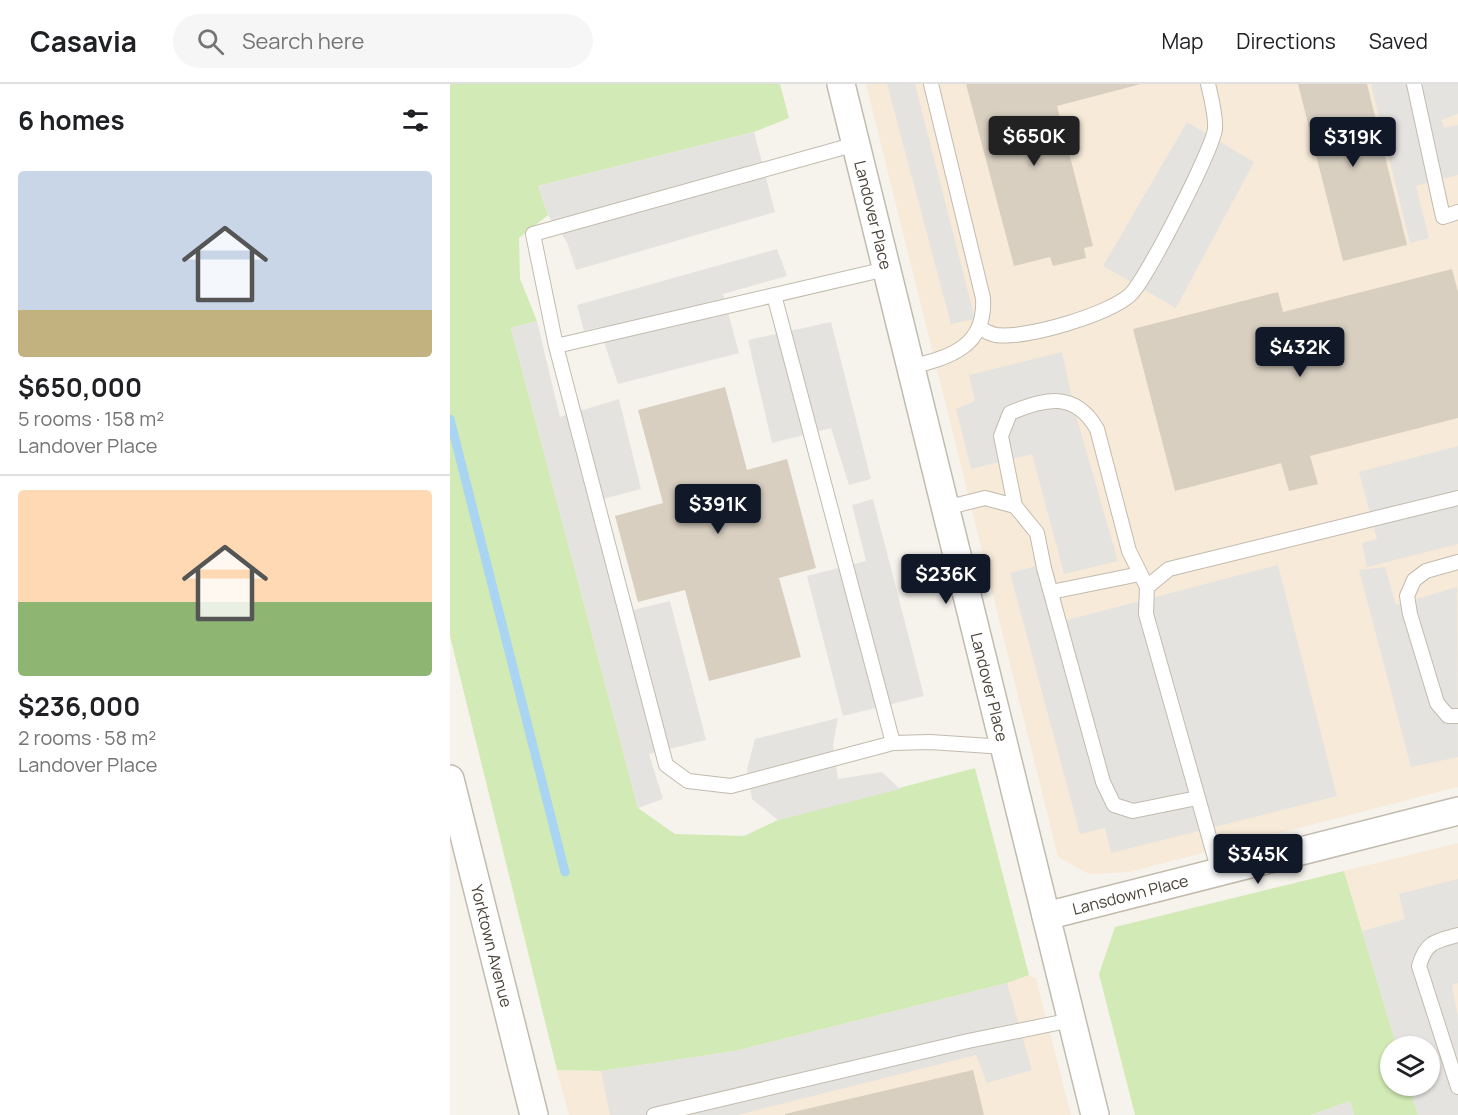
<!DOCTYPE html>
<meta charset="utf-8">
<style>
:root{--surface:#fff;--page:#f6f6f6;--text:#202124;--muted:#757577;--line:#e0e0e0;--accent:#111827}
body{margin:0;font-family:Manrope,sans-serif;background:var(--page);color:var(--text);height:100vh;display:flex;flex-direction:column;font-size:22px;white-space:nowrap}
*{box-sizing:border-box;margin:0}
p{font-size:20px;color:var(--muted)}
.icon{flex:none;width:33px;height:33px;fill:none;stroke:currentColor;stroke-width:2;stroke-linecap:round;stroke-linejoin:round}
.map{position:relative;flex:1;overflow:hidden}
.details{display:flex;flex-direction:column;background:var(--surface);width:450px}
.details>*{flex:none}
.fabs{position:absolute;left:930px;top:952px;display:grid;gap:12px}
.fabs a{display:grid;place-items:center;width:60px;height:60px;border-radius:50%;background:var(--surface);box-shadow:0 2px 4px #0004;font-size:30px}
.price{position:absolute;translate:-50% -51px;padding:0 14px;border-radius:6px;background:var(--accent);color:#fff;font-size:20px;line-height:39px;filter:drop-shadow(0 2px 3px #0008)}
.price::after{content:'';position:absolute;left:50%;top:36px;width:18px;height:14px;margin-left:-9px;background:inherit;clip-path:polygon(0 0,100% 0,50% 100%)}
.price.on{background:#222;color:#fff}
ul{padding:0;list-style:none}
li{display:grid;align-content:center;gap:12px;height:318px;padding:0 18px}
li+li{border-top:2px solid var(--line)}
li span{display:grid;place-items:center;height:186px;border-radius:6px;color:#555}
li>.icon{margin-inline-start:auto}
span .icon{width:108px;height:108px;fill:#fffc;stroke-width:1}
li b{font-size:26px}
h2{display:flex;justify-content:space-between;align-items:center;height:72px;padding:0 18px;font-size:26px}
header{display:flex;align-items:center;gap:36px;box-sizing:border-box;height:84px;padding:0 30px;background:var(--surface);border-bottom:2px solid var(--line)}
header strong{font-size:28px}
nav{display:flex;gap:33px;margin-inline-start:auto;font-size:21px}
.search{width:420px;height:54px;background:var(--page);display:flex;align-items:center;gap:15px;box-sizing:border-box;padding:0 21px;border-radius:33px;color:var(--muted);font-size:22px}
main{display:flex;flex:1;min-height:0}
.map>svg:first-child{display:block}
.commercial{fill:#f7ead8}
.green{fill:#d2eab5}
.parking{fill:#e5e3e0}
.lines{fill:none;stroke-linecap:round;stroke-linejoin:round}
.stream{stroke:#a9d4f2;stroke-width:9}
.building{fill:#d8cfc1}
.lane-casing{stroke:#c2bbae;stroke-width:16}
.street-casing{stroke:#c2bbae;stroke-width:30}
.lane{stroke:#fff;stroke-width:14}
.street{stroke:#fff;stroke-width:27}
.labels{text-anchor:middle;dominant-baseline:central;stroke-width:6;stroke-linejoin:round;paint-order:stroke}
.street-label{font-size:16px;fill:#4b4439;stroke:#fff}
</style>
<header>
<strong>Casavia</strong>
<div class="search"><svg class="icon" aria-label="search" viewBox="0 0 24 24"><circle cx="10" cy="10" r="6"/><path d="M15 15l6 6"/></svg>Search here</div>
<nav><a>Map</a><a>Directions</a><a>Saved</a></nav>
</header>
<main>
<section class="details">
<h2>6 homes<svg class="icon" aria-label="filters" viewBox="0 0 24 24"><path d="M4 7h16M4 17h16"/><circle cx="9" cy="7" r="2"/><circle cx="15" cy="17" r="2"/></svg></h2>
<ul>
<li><span style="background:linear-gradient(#c9d6e8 75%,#c2b280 0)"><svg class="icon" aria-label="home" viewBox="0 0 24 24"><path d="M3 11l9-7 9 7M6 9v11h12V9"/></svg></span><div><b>$650,000</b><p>5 rooms · 158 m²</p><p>Landover Place</p></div></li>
<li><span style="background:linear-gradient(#ffd9b3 60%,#8fb573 0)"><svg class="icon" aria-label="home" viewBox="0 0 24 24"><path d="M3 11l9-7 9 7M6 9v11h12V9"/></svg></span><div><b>$236,000</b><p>2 rooms · 58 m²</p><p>Landover Place</p></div></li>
</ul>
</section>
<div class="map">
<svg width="1008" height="1031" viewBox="0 0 1008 1031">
<rect width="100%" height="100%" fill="#f6f3ec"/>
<path class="commercial" d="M416,0h592v703l-329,85 -40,2 -31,-17z
M1008,759v272h-40l-9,-29h21v-39h-33l-53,-176z
M579,891l7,3 35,137h-502l-12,-45 45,1 133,-20 272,-68z"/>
<path class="green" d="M0,0h330l9,34 -35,14 -216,54 10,29 -29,23 1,41 17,42 -26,7 127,480 37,26 69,2 34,-16 197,-52 54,207 -22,8 -272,68 -134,20 -44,-1 -107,-434z
M894,787l53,176h-7v39h19l9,29h-64l-4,-14 -39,14h-176l-36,-141 16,-47z"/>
<path class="parking" d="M437,0h28l60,235 -24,5z
M921,0h87v30l-16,6 2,8 14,-3v50l-42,11 13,52 -19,5z
M737,38l67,40 -78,146 -73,-42z
M304,48l21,80 -199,58 -9,-28 -19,-27 -10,-29z
M327,165l10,27 -64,18 16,59 -121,31 -19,-57 -15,4 -7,-26z
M87,237l23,96 59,-18 22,90 -38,10 30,111 37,-9 36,139 -57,14 14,45 -25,9 -127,-480z
M381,238l40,157 -22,6 -18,-57 -59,15 -24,-103z
M612,268l13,60 43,149 -54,13 -32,-120 -61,15 -15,-60 19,-8 -6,-26z
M1008,362v98l-91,23 -5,-24 15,-4 -18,-67z
M423,415l51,197 -81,20 -36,-140 59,-15 -14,-56z
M828,481l59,231 -226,57 -6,-25 -25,6 -70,-261 26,-7 16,58z
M935,483l11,38 61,-18 1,170 -47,10 -52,-197z
M388,634l-5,27 5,34 44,-7 18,17 -122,31 -26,-21 -5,-30 8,-30z
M1008,795v104l-6,2 6,33v97h-40l-9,-29h21v-39h-33l-35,-116 43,-12 -6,-25z
M557,899l25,87 -45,13 -11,-28 -239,60h-127l-9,-44 134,-20z
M900,1017l4,14h-43z"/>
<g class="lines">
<path class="stream" d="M0,335l115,453"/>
</g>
<path class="building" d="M516,0h175l-84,22 36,140 -9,2 2,10 -33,8 -3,-9 -36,9z
M848,0h69l40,161 -64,16z
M1002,185l6,23v126l-148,38 8,28 -29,7 -8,-28 -106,28 -42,-162 145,-37 5,20z
M275,303l22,83 40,-11 29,109 -37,10 22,79 -92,24 -24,-91 -47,12 -23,-86 48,-13 -25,-93z
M523,986l11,45h-199v-1z"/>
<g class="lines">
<defs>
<path id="lane" d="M964,0l29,133 15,-5
M436,185l-330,77 110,419 22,16 43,5 162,-43 37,-1 75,5
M324,211l119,448
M529,244c5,2 11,6 17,7 30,4 111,-20 134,-40 16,-15 82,-144 85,-166 1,-14 -4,-32 -7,-45
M106,262l-23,-112 323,-90
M461,283c39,-10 75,-20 72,-69l-52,-214
M565,422l-14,-70 9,-23c35,-15 65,-22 87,16l32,122 18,36
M495,424l40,-10 30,8 22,27 7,35 59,214 11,23 19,6 64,-13
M1008,478l-32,9 -12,9 -7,16 3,18 27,89 11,13h10
M601,508l89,-18
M769,788l-73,-258 1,-27 22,-18 289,-71
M1008,851c-23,6 -32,7 -39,31l39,121
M204,1031l314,-74 104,-21"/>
<g id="street">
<path id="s1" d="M391,0l254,1031"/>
<path id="s2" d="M0,695l84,336"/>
<path id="s3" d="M596,832l412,-105"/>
</g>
</defs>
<use href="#lane" class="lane-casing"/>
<use href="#street" class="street-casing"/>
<use href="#lane" class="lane"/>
<use href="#street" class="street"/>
</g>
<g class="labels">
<g class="street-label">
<text stroke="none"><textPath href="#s1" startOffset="135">Landover Place</textPath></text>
<text stroke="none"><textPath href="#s1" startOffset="621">Landover Place</textPath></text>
<text stroke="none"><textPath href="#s3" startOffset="87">Lansdown Place</textPath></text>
<text stroke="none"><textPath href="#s2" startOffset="172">Yorktown Avenue</textPath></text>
</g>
</g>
</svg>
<div class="fabs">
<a><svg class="icon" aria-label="layers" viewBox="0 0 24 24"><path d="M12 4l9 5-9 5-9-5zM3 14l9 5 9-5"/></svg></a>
</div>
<b class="price on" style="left:584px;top:83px">$650K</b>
<b class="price" style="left:903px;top:84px">$319K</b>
<b class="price" style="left:850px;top:294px">$432K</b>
<b class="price" style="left:268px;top:451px">$391K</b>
<b class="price" style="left:496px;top:521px">$236K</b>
<b class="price" style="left:808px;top:801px">$345K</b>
</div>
</main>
